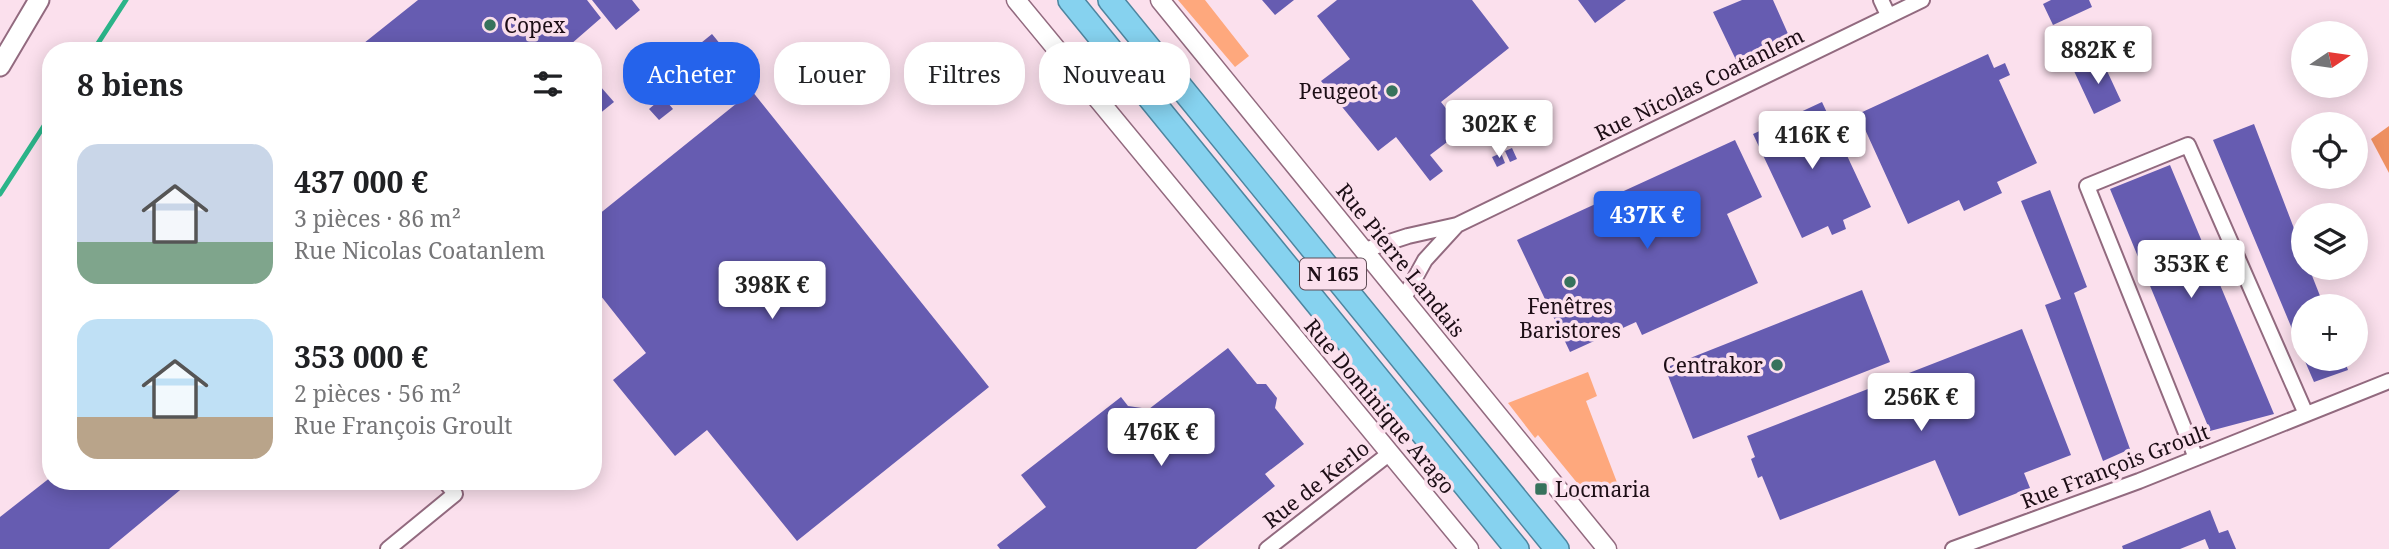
<!DOCTYPE html>
<html lang="fr">
<meta charset="utf-8">
<style>
:root{--surface:#fff;--page:#f6f6f6;--text:#202124;--muted:#757577;--accent:#2563eb}
body{margin:0;font-family:"Noto Serif",serif;background:var(--page);color:var(--text);height:100vh;display:flex;flex-direction:column;font-size:26px;white-space:nowrap}
*{box-sizing:border-box;margin:0}
p{font-size:23px;color:var(--muted)}
.icon{flex:none;width:38px;height:38px;fill:none;stroke:currentColor;stroke-width:2;stroke-linecap:round;stroke-linejoin:round}
.map{position:relative;flex:1;overflow:hidden}
.sheet{position:absolute;left:42px;top:42px;width:560px;height:448px;display:flex;flex-direction:column;background:var(--surface);border-radius:28px;box-shadow:0 4px 18px #0003}
.sheet>*{flex:none}
.hud{position:absolute;left:623px;top:42px;width:665px;height:63px;display:flex;gap:14px}
.needle{width:46px;rotate:77deg}
.tools{position:absolute;left:2291px;top:21px;display:grid;gap:14px}
.tools a{display:grid;place-items:center;width:77px;height:77px;border-radius:50%;background:var(--surface);box-shadow:0 4px 18px #0003;font-size:35px}
.price{position:absolute;translate:-50% -60px;padding:0 16px;border-radius:7px;background:#fff;color:#222;font-size:23px;line-height:46px;filter:drop-shadow(0 2px 4px #0008)}
.price::after{content:'';position:absolute;left:50%;top:42px;width:21px;height:16px;margin-left:-10px;background:inherit;clip-path:polygon(0 0,100% 0,50% 100%)}
.price.selected{background:var(--accent);color:#fff}
ul{padding:0;list-style:none}
li{display:flex;align-items:center;gap:21px;height:175px;padding:0 35px}
li span{display:grid;place-items:center;flex:none;width:196px;height:140px;border-radius:21px;color:#555}
li>.icon{margin-inline-start:auto}
span .icon{width:84px;height:84px;fill:#fffc;stroke-width:1}
li b{font-size:30px}
h2{display:flex;justify-content:space-between;align-items:center;height:84px;padding:0 35px;font-size:30px}
.pill{padding:0 24px;border-radius:28px;background:var(--surface);box-shadow:0 4px 18px #0003;font-size:24px;line-height:63px}
.pill.selected{background:var(--accent);color:#fff}
.map>svg:first-child{display:block}
.green{fill:#fea87d}
.forest{fill:#ee9061}
.lines{fill:none;stroke-linecap:round;stroke-linejoin:round}
.stream{stroke:#2bb489;stroke-width:5}
.building{fill:#665cb1}
.minor-casing{stroke:#926a7f;stroke-width:18}
.tertiary-casing{stroke:#926a7f;stroke-width:21}
.secondary-casing{stroke:#926a7f;stroke-width:23}
.trunk-casing{stroke:#4e86a0;stroke-width:26}
.minor{stroke:#fff;stroke-width:14}
.tertiary{stroke:#fff;stroke-width:18}
.secondary{stroke:#fff;stroke-width:19}
.trunk{stroke:#86d2ef;stroke-width:23}
.poi-dot{fill:#37725c;stroke:#fbe0ed;stroke-width:2.5}
.labels{text-anchor:middle;dominant-baseline:central;stroke-width:7;stroke-linejoin:round;paint-order:stroke}
.shield{fill:#fbe0ed;stroke:#604d56;stroke-width:2}
.shield-label{font-size:19px;font-weight:bold;fill:#1d0e16}
.poi-label{font-size:21px;fill:#1d0e16;stroke:#fbe0ed;text-anchor:start}
.street-label{font-size:21px;fill:#1d0e16;stroke:#fbe0ed}
</style>
<div class="map">
<svg width="2389" height="549" viewBox="0 0 2389 549">
<rect width="100%" height="100%" fill="#fbe0ed"/>
<path class="green" d="M1178,0h27l44,56 -14,11z
M1588,372l9,24 -11,5 32,84 -31,10 -49,-60 -3,3 -27,-35z"/>
<path class="forest" d="M2389,126v47l-18,-34z"/>
<g class="lines">
<path class="stream" d="M93,51l33,-51
M0,194l51,-79"/>
</g>
<path class="building" d="M418,0h169l14,18 -38,33h-209z
M592,0h40l8,10 -24,20z
M1262,0h32l-19,15z
M1337,0h135l37,48 -68,54 22,28 -33,25 13,16 -13,10 -34,-44 -18,14 -57,-70 29,-22 -33,-43z
M1578,0h48l-31,23z
M1742,0h31l16,36 -53,24 -23,-48z
M2051,0h38l3,7 -39,18 -10,-21z
M712,34l23,28 -47,39 -24,-28z
M1988,54l6,14 11,-5 5,12 -11,5 38,83 -40,19 5,11 -38,18 -5,-11 -51,24 -50,-110z
M2101,58l20,43 -27,13 -20,-43z
M593,78l21,24 -21,17z
M752,91l237,296 -192,154 -90,-111 -32,26 -62,-76 33,-27 -53,-67v-67z
M663,97l10,12 -14,11 -10,-11z
M1822,102l49,105 -28,13 3,9 -14,6 -4,-9 -26,12 -49,-104z
M2254,124l49,128v16h6l15,38h-21v49l-90,-215z
M1735,140l27,57 -35,17 31,69 -116,52 -6,-13 -66,30 -53,-112z
M1512,148l5,11 -7,3 -5,-11z
M1501,153l4,10 -8,4 -5,-10z
M2170,165l104,249 -64,17 -100,-242z
M2050,190l37,97 -13,6 56,156 -27,12 -58,-156 16,-6 -40,-98z
M1862,290l28,72 -197,77 -28,-71z
M2022,329l49,126 -47,18 6,15 -71,28 -24,-56 -155,60 -18,-44 -4,2 -7,-19 4,-2 -8,-21z
M1228,348l29,36h9l11,14 -2,10 29,36 -39,30 10,12 -79,63h-196l-3,-4 49,-38 -25,-32 100,-78 7,9 21,3z
M2304,359h40l4,11 -34,12z
M51,477v4h140l-82,68h-109v-32z
M2210,510l9,23 9,-3 8,19h-27l-4,-10 -25,10h-57l-1,-3z"/>
<g class="lines">
<defs>
<path id="minor" d="M1881,0l7,15
M1365,250l43,-14 49,-11 465,-225
M1404,298l21,-38 32,-35
M2196,458l-109,-272 101,-41 118,269
M388,549l67,-55 -10,-13
M1267,549l123,-96
M1953,549l186,-68 250,-100"/>
<path id="tertiary" d="M1016,0l453,549
M1160,0l447,549"/>
<path id="secondary" d="M0,66l39,-66"/>
<path id="trunk" d="M1070,0l447,549
M1110,0l447,549"/>
</defs>
<use href="#minor" class="minor-casing"/>
<use href="#tertiary" class="tertiary-casing"/>
<use href="#secondary" class="secondary-casing"/>
<use href="#trunk" class="trunk-casing"/>
<use href="#minor" class="minor"/>
<use href="#tertiary" class="tertiary"/>
<use href="#secondary" class="secondary"/>
<use href="#trunk" class="trunk"/>
</g>
<g class="poi-dot">
<circle cx="490" cy="25" r="7"/>
<circle cx="1392" cy="91" r="7"/>
<circle cx="1570" cy="282" r="7"/>
<circle cx="1777" cy="365" r="7"/>
<rect x="1534" y="482" width="14" height="14" rx="3.5"/>
</g>
<g class="labels">
<rect class="shield" x="1300" y="258.5" width="66" height="31" rx="5"/>
<g class="shield-label">
<text x="1333" y="274">N 165</text>
</g>
<g class="poi-label">
<text x="504" y="25">Copex</text>
<text x="1378" y="91" text-anchor="end">Peugeot</text>
<text x="1570" y="306" text-anchor="middle">Fenêtres<tspan x="1570" dy="24">Baristores</tspan></text>
<text x="1763" y="365" text-anchor="end">Centrakor</text>
<text x="1555" y="489">Locmaria</text>
</g>
<g class="street-label">
<text transform="translate(1699 84) rotate(-26)">Rue Nicolas Coatanlem</text>
<text transform="translate(1401 260) rotate(51)">Rue Pierre Landais</text>
<text transform="translate(1380 406) rotate(50)">Rue Dominique Arago</text>
<text transform="translate(2115 466) rotate(-21)">Rue François Groult</text>
<text transform="translate(1316 484) rotate(-38)">Rue de Kerlo</text>
</g>
</g>
</svg>
<div class="tools">
<a><svg class="needle" viewBox="-14 -14 28 28"><path d="M0-13l5 13h-10z" fill="#e53935"/><path d="M0 13l5-13h-10z" fill="#757577"/></svg></a>
<a><svg class="icon" aria-label="locate" viewBox="0 0 24 24"><circle cx="12" cy="12" r="6"/><path d="M12 2v4M12 18v4M2 12h4M18 12h4"/></svg></a>
<a><svg class="icon" aria-label="layers" viewBox="0 0 24 24"><path d="M12 4l9 5-9 5-9-5zM3 14l9 5 9-5"/></svg></a>
<a>+</a>
</div>
<b class="price" style="left:2098px;top:86px">882K €</b>
<b class="price" style="left:1499px;top:160px">302K €</b>
<b class="price" style="left:1812px;top:171px">416K €</b>
<b class="price selected" style="left:1647px;top:251px">437K €</b>
<b class="price" style="left:2191px;top:300px">353K €</b>
<b class="price" style="left:772px;top:321px">398K €</b>
<b class="price" style="left:1921px;top:433px">256K €</b>
<b class="price" style="left:1161px;top:468px">476K €</b>
<div class="hud">
<a class="pill selected">Acheter</a>
<a class="pill">Louer</a>
<a class="pill">Filtres</a>
<a class="pill">Nouveau</a>
</div>
<section class="sheet">
<h2>8 biens<svg class="icon" aria-label="filters" viewBox="0 0 24 24"><path d="M4 7h16M4 17h16"/><circle cx="9" cy="7" r="2"/><circle cx="15" cy="17" r="2"/></svg></h2>
<ul>
<li><span style="background:linear-gradient(#c9d6e8 70%,#7fa58c 0)"><svg class="icon" aria-label="home" viewBox="0 0 24 24"><path d="M3 11l9-7 9 7M6 9v11h12V9"/></svg></span><div><b>437 000 €</b><p>3 pièces · 86 m²</p><p>Rue Nicolas Coatanlem</p></div></li>
<li><span style="background:linear-gradient(#bfe0f5 70%,#b9a48a 0)"><svg class="icon" aria-label="home" viewBox="0 0 24 24"><path d="M3 11l9-7 9 7M6 9v11h12V9"/></svg></span><div><b>353 000 €</b><p>2 pièces · 56 m²</p><p>Rue François Groult</p></div></li>
</ul>
</section>
</div>
